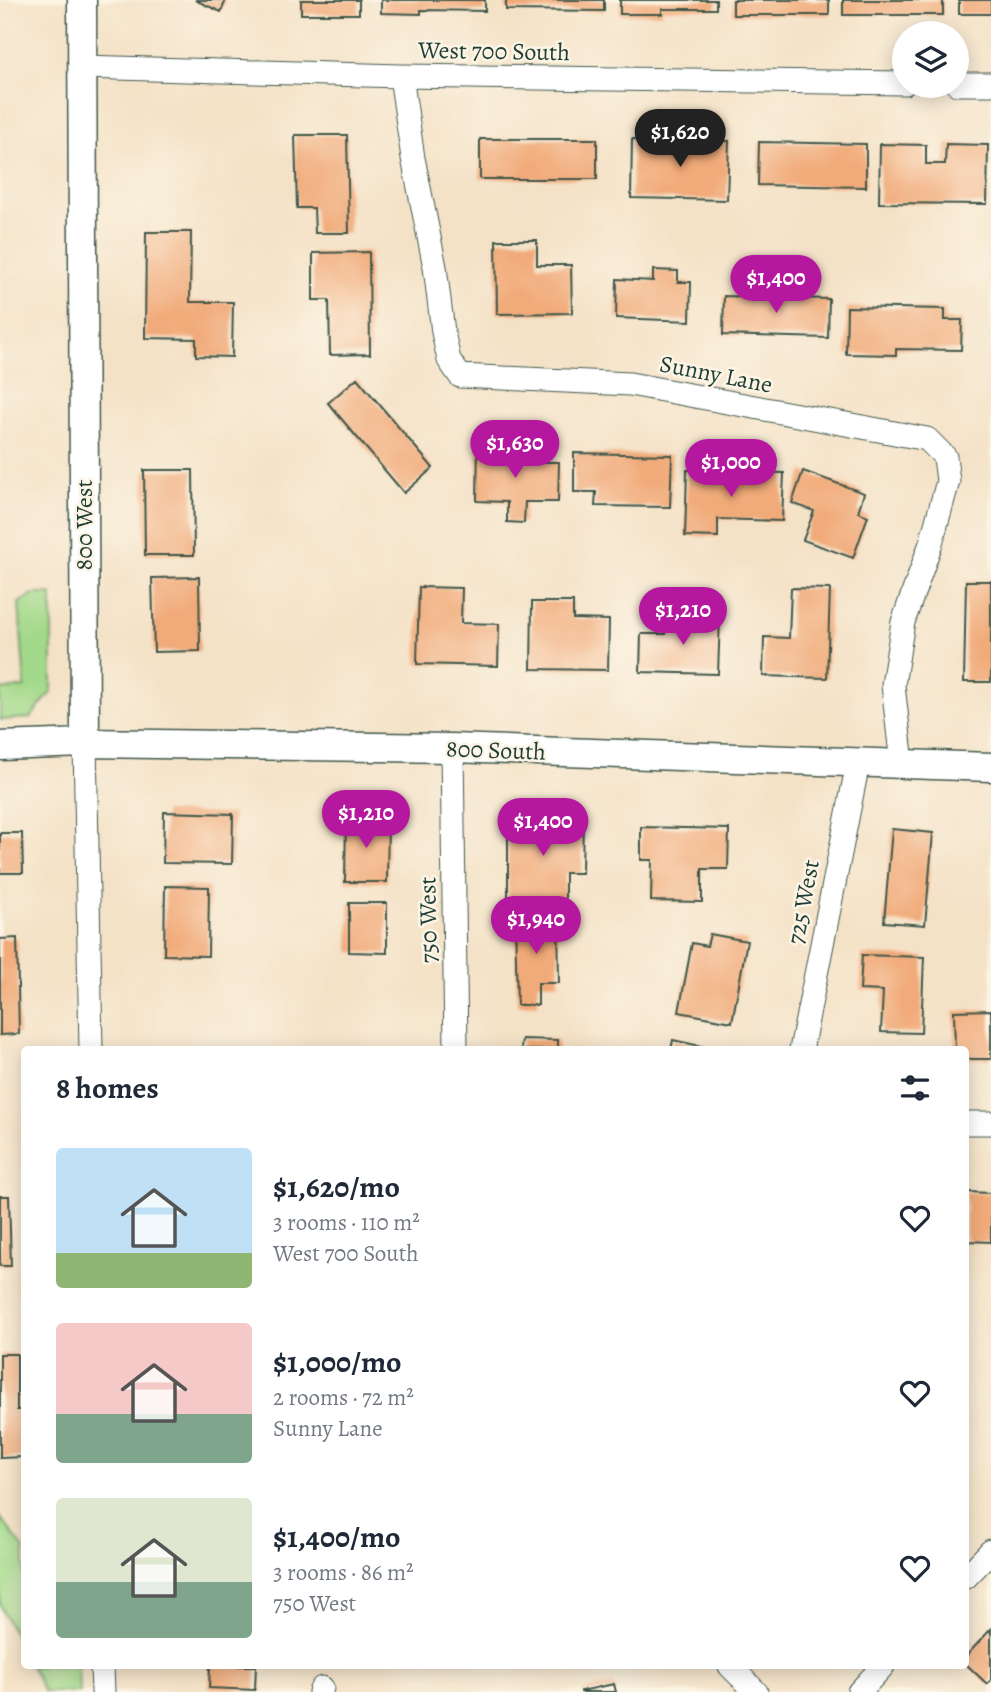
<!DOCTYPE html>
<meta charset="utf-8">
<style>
:root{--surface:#fff;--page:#f6f6f7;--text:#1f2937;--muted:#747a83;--accent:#b5179e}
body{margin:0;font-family:Alegreya,serif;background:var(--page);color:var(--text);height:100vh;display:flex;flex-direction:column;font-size:26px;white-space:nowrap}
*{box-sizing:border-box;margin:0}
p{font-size:23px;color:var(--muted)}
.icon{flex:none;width:38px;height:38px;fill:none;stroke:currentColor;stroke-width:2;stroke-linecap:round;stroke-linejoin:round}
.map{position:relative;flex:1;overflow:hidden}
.sheet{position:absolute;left:21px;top:1046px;width:948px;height:623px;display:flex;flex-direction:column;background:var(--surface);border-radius:7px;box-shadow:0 4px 18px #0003}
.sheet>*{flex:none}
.fabs{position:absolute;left:892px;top:21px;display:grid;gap:14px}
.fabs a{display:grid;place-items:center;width:77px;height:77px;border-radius:50%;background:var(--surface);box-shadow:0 4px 18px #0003;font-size:35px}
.price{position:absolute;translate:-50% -60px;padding:0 16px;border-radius:24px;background:var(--accent);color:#fff;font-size:23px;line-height:46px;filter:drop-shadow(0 2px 4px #0008)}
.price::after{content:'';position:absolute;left:50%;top:42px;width:21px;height:16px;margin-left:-10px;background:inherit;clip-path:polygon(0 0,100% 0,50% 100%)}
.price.on{background:#222;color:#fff}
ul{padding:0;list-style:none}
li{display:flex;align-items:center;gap:21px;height:175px;padding:0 35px}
li span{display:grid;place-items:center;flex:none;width:196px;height:140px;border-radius:7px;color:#555}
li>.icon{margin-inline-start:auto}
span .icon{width:84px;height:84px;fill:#fffc;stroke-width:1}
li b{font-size:30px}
h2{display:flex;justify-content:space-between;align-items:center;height:84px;padding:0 35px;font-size:30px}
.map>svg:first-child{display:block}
.green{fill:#a3d98a;stroke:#618b5f;stroke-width:2}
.building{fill:#f1aa79}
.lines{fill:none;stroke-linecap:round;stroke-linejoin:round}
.minor-casing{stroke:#3f564a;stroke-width:25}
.tertiary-casing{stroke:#3f564a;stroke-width:31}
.minor{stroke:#fff;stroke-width:23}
.tertiary{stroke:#fff;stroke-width:28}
.labels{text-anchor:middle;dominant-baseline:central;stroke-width:5;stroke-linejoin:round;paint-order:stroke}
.street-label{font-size:24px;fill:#1f3d34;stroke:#fcf5e5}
</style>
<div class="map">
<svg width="991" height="1692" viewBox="0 0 991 1692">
<rect width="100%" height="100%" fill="#fcf5e5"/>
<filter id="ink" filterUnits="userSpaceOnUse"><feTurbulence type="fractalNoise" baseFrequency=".0143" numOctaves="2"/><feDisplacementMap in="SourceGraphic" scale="14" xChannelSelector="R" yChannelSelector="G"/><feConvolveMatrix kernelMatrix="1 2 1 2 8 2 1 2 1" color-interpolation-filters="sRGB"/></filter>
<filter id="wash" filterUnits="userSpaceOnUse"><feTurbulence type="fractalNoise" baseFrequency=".00686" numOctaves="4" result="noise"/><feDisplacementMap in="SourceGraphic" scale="28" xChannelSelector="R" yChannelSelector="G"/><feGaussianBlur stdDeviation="1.57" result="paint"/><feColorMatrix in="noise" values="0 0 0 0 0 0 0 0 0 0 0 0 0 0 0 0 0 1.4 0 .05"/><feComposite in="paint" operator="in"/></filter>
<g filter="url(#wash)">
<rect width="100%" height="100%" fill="#f4e2c7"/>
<path class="green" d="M33,594h19v97l-22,27 -30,2v-30l25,-3 -6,-84z
M0,1517l24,32v105l-24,-48z
M31,1666h47l1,26h-35z"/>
<g id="blocks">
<path class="building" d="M195,0h31l-5,12z
M301,0h58v14h-58z
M381,0h104v11l-64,-1v4l-40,-1z
M506,0h98v11l-98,-1z
M620,0h96v9h-54v5h-42z
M733,0h96v15h-96z
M843,0h100v15h-100z
M959,0h32v14h-32z
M295,135h52l2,98h-34l-1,-25h-17z
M480,139h117v40h-117z
M632,139l97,2 -2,59 -96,-2z
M759,142l107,2v43l-108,-2z
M880,144l46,1v19h19l1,-20 42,1 -1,59 -108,-1z
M146,232h45l-1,70h43l-1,55 -36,-1v-17l-51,-1z
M496,240h41v25h34l1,48 -75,1z
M369,252l1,102 -40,1 -1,-55h-16v-47z
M653,270l25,1v11h13l-1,39 -74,-3 1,-39 36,2z
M758,285l36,1 -1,12 36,1 -1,39 -105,-3 1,-39 34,1z
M847,307l98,2v11h17l-1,30 -65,-1v6l-50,-1z
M357,378l76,90 -29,25 -76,-90z
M478,444l41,1v17h40l-1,40h-33l-1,21 -17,-1v-20l-30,-1z
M574,453l98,2 -2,52 -75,-1 1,-14h-22z
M144,470h49l1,85h-49z
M687,470l97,3 -2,48 -64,-2v18l-33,-1z
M803,471l61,22 -6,19 10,4 -15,42 -50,-18 11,-29 -22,-8z
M199,577l1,74 -46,1 -2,-74z
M966,581h25v101h-27z
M419,587l43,1 -1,35 38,1 -1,42 -81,-2z
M791,588l39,1 -3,89 -64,-2 1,-39 25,1z
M532,602h41v17l36,1 -1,50 -77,-1z
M667,616l53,1 -2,57 -78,-2 1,-38h25z
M164,812l69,2 -1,50 -69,-1z
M508,817l75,1 -1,55h-17v31h-57z
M346,818l42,1 -1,63h-42z
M641,827l88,2 -1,40h-26v33l-51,-1 1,-41h-11z
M892,829l41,4 -8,92 -41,-3z
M0,833h22l1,40h-23z
M165,886l44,1 -1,69 -44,-1z
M349,903h38v50l-38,-1z
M558,916l1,67h-21v22h-21l-2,-88z
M710,934l37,7 -15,81 -53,-10 13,-69 15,3z
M17,938l2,96 -19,1v-96z
M862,955l62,2 -3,76 -40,-1 2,-41 -23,-1z
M991,1010v49h-25v-9h-11l-1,-39z
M522,1039l36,1v10h-37z
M673,1040l41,9v1h-43z
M966,1192l25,1v49l-25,-1z
M0,1196h9l2,70h-11z
M0,1354h17v56h7v47l-24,1z
M991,1629v51l-4,4 -21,-20v-8z
M210,1666h46l-1,24 -46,-2z
M614,1684l2,8h-35v-1z"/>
</g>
</g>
<g filter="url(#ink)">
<use href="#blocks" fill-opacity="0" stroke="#3f564a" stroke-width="2"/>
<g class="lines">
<defs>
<path id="minor" d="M82,67l319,9 504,7
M401,76l12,82 22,109 8,65 6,28 11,16 170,8 297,55 18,18 3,24 -17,62 -28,79 -10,63 9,79
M957,84h34
M85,743l6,307
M452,748l4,302
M801,1050l57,-287
M966,1123h25
M966,1577l25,-26
M102,1666l1,26
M730,1666l26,26
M320,1692l2,-4
M859,1692l24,-26"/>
<path id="tertiary" d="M82,0l3,743
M0,746l85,-3 367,5 539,19"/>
</defs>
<use href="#minor" class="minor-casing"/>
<use href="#tertiary" class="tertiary-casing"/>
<use href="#minor" class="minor"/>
<use href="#tertiary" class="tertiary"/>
</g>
</g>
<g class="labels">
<g class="street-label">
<text transform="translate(494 51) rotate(1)">West 700 South</text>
<text transform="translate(716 374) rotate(11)">Sunny Lane</text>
<text transform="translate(84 525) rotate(-90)">800 West</text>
<text transform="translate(496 750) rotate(2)">800 South</text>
<text transform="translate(803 902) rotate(-79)">725 West</text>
<text transform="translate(428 920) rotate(-91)">750 West</text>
</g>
</g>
</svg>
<div class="fabs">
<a><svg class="icon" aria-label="layers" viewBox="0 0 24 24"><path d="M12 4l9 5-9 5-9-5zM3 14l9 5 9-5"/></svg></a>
</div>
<b class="price on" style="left:680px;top:169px">$1,620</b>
<b class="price" style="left:776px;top:315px">$1,400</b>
<b class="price" style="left:515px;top:480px">$1,630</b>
<b class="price" style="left:731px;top:499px">$1,000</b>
<b class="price" style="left:683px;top:647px">$1,210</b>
<b class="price" style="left:366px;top:850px">$1,210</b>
<b class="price" style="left:543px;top:858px">$1,400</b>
<b class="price" style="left:536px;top:956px">$1,940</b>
<section class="sheet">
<h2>8 homes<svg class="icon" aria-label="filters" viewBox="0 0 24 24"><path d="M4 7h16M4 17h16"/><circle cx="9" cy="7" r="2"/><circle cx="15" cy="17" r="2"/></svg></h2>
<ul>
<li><span style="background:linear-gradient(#bfe0f5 75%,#8fb573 0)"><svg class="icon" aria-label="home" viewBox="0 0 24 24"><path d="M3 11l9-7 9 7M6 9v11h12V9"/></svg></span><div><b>$1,620/mo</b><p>3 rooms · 110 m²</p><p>West 700 South</p></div><svg class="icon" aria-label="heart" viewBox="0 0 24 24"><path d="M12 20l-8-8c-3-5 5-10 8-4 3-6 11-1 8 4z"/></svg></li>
<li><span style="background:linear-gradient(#f6c9c9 65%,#7fa58c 0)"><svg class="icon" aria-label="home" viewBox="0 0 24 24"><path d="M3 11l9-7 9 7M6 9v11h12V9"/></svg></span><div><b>$1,000/mo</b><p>2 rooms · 72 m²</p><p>Sunny Lane</p></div><svg class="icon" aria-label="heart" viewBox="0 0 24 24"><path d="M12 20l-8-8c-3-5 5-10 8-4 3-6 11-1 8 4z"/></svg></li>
<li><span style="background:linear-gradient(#dfe7d0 60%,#7fa58c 0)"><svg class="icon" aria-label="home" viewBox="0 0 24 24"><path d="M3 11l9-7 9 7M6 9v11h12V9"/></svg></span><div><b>$1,400/mo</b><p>3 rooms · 86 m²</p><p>750 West</p></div><svg class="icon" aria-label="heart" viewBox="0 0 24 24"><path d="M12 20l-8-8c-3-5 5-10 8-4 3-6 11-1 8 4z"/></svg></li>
</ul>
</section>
</div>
